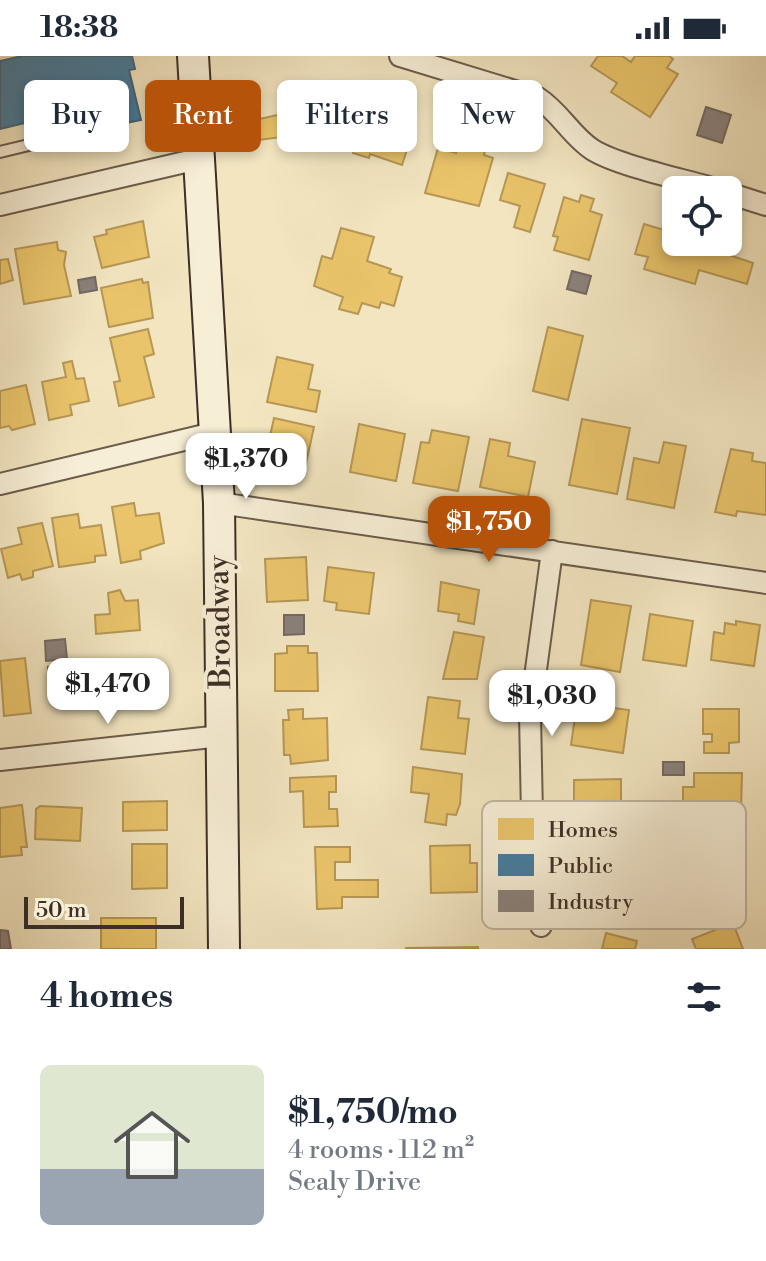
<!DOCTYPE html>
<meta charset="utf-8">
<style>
:root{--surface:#fff;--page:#f2f2f3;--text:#1f2937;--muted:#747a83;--accent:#b45309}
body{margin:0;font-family:"Libre Bodoni",serif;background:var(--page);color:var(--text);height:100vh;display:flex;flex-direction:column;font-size:30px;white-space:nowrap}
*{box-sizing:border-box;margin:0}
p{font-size:26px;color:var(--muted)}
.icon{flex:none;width:44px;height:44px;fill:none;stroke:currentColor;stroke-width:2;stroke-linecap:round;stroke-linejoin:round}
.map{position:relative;height:893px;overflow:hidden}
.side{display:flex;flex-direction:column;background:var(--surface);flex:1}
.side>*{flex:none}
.banner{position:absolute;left:24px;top:24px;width:718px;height:72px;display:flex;gap:16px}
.tools{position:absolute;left:662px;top:120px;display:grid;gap:16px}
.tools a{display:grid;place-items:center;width:80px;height:80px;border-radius:12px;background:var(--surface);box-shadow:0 4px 12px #0003;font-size:40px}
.scale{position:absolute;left:24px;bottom:20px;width:160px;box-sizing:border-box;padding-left:8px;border:4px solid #3e2f26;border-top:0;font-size:22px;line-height:28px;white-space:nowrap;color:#3e2f26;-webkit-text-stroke:6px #f7eed6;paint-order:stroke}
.price{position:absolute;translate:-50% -68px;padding:0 18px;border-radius:16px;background:#fff;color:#222;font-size:26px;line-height:52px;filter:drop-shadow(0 2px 4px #0008)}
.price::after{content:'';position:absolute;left:50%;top:48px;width:24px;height:18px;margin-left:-12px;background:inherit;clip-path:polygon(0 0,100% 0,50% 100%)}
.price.current{background:var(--accent);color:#fff}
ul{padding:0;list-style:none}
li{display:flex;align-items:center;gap:24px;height:200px;padding:0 40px}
li span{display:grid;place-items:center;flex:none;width:224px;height:160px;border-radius:12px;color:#555}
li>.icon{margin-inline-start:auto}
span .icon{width:96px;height:96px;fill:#fffc;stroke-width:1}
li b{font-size:34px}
h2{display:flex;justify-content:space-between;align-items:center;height:96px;padding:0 40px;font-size:34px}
.chip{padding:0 28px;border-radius:12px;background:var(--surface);box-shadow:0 4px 12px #0003;font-size:28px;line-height:72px}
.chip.current{background:var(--accent);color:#fff}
.status{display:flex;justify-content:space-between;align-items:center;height:56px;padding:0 40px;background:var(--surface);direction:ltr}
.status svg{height:22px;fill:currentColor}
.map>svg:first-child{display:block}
.homes{fill:#e9c46a;stroke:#b69756;stroke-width:2}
.public{fill:#457b9d;stroke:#436479;stroke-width:2}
.industry{fill:#8a817c;stroke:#736862;stroke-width:2}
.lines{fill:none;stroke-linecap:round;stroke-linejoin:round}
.lane-casing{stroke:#6b5c4c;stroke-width:14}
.street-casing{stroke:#6b5c4c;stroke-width:24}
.secondary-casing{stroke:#3e2f26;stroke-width:34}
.lane{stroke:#f7eed6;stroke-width:10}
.street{stroke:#f7eed6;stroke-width:20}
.secondary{stroke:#f7eed6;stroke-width:30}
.labels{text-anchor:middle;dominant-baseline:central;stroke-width:8;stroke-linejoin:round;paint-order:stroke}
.street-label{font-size:30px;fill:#3e2f26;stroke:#f7eed6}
.key{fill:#f7eed6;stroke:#c0b5a1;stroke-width:2}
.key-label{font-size:22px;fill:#3e2f26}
</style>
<div class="status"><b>18:38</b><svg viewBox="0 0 49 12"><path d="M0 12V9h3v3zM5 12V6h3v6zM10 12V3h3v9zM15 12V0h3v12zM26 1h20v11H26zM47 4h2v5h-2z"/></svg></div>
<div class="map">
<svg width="766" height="893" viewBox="0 0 766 893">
<rect width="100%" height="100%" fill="#f2e5c0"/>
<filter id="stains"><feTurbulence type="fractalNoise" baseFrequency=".0025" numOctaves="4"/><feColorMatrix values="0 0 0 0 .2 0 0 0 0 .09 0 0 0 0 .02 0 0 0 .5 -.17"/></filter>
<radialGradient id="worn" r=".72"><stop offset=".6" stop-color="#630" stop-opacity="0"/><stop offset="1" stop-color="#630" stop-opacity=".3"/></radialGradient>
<path class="homes" d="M598,0h24l9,6 4,-6h34l4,3 -6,9 11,6 -28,43 -39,-25 6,-9 -26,-17z
M329,40l10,46 -31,8 -4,-16 -45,6 -4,-20 31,-7 -2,-6z
M377,67l35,11 -10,31 -32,-11 -1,4 -16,-5 7,-21 13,4z
M473,87l13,3 -2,9 9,3 -14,48 -54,-13 13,-45 18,5 2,-5 12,3z
M508,117l37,11 -15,48 -16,-5 6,-21 -20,-6z
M581,139l13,4 -4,12 12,4 -13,45 -35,-10 4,-13 -5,-1 11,-39 15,5z
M143,165l6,36 -47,11 -8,-31 13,-3 -1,-4z
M644,168l30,9 -3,12 10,3 2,-6h7l63,21 -6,21 -48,-14 -4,14 -51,-15 4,-12 -13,-3z
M341,172l33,9 -7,24 24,8 -2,4 13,4 -8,29 -13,-4 -2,6 -17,-5 -4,11 -19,-5 4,-12 -29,-11 8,-30 10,3z
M57,186l1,8 8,2 -2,13 7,31 -47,8 -9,-55z
M8,203l5,21 -13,4v-24z
M142,223l1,4 5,-1 5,36 -44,9 -8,-39z
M548,271l35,9 -15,64 -35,-9z
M148,273l6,25 -10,3 10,40 -35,9 -5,-24 6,-1 -10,-43z
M277,301l36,8 -5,24 12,2 -4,21 -49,-10z
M72,305l4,18 8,-1 5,23 -19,4 2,10 -23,5 -7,-38 24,-5 -3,-14z
M26,329l9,39 -23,6 -3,-4 -9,2v-37z
M274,362l40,9 -11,50 -40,-9z
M582,363l48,9 -13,66 -48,-9z
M359,368l46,10 -9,47 -46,-9z
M432,374l37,7 -11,54 -45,-8 8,-41 8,1z
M490,383l20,4 -2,13 27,6 -7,35 -48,-10z
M664,386l22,4 -12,62 -47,-9 7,-41 25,5z
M731,393l22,4 -1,8 14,2v52l-29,-4 -1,5 -21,-4z
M134,447l2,13 23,-3 5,30 -24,8 1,8 -20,4 -9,-56z
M78,458l2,14 21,-3 5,30 -11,1v6l-36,5 -7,-49z
M42,467l11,43 -20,5v6l-11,3 -2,-6 -12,4 -7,-29 21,-5 -4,-16z
M306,501l2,43 -41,2 -2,-43z
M328,511l46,6 -5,41 -33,-4 1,-7 -13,-2z
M441,526l38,8 -5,34 -16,-3 1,-7 -21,-3z
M120,534l5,11 13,-1 2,30 -44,4 -1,-19 15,-1 -2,-21z
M591,544l40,6 -11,66 -39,-7z
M650,558l43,7 -7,45 -43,-6z
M736,565l24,4 -6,41 -43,-6 3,-28 10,2 1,-11 11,2z
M454,576l30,5 -7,42h-34z
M287,590h21v7h9l1,38h-43v-37l12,-1z
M25,602l6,55 -27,3 -4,-55z
M145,606l5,44 -44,-1 -4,-29 16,-2 -1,-9z
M428,641l32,4 -2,17 11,1 -4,35 -44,-5z
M577,647l52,7 -6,43 -52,-8z
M303,653v10l24,-1 1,42 -37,4 -1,-9h-6l-1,-35h6l-1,-10z
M703,653h36v33l-10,1v10h-25v-11h8v-8h-9z
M413,711l49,7 -2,30 -4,11 -9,-1 -1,11 -21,-3 4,-28 -18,-2z
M694,717h48l-1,38h-58v-24h11z
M336,720v16h-7v17h8l1,17 -34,1 -1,-36 -13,1v-14z
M621,723v37l-39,1 -1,-8h-7v-29z
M167,745v29l-44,1v-29z
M22,749l5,42h-6l1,8 -22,2v-49z
M40,750l42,2 -2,33 -45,-2 1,-30z
M132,788h35v44l-35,1z
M470,789v18h7v29l-46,1 -1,-47z
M315,791h35v15h-15v18h43v17h-36v11l-25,1z
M101,862h55v31h-55z
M733,867l10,26h-47l-4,-10z
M606,877l31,8 -2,8h-33z
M478,891v2h-72v-1z"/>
<path class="public" d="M22,0h110l3,13 -6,1 12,50 -20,4 -4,7 -15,2 -6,-15 -39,9 -3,-11 -54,13v-68z"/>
<path class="industry" d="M706,51l25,8 -9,28 -25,-8z
M572,215l19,5 -5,18 -19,-5z
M95,221l2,13 -17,3 -2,-13z
M284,559h20v19l-20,1z
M65,583l2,20 -21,2 -1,-20z
M68,610l2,20 -20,1 -2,-20z
M663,706h21v13h-21z
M0,874l8,1 3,18h-11z"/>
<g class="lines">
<defs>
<path id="lane" d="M0,96l62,-15"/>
<path id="street" d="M400,0l138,42c22,14 34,39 55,52 26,16 93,30 126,40
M728,137l38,12
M0,149l198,-46
M0,428l213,-51
M219,447l547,80
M0,704l221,-24
M541,870l-8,-59 -3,-153 22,-163"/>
<path id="secondary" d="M193,0l26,447 5,446"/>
</defs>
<use href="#lane" class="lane-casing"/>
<use href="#street" class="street-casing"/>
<use href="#secondary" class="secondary-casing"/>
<use href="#lane" class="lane"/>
<use href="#street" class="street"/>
<use href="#secondary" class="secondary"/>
</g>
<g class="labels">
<g class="street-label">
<text transform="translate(220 566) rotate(-91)">Broadway</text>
</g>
</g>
<rect x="482" y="745" width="264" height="128" rx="12" class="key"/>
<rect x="498" y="762" width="36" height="22" fill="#e9c46a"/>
<rect x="498" y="798" width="36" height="22" fill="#457b9d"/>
<rect x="498" y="834" width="36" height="22" fill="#8a817c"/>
<g class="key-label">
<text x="548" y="781">Homes</text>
<text x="548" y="817">Public</text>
<text x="548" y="853">Industry</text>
</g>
<rect width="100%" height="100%" filter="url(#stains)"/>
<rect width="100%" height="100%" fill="url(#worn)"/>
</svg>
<div class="tools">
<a><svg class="icon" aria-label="locate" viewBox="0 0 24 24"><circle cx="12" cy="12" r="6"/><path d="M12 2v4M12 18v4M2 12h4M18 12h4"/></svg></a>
</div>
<div class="scale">50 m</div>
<b class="price" style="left:246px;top:445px">$1,370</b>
<b class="price current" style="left:489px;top:508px">$1,750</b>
<b class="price" style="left:108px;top:670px">$1,470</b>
<b class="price" style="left:552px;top:682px">$1,030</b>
<div class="banner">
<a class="chip">Buy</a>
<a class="chip current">Rent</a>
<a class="chip">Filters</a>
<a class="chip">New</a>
</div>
</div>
<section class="side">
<h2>4 homes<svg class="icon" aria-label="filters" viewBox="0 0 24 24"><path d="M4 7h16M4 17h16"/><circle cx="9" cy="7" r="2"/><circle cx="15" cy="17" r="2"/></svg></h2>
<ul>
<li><span style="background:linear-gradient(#dfe7d0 65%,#9aa5b1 0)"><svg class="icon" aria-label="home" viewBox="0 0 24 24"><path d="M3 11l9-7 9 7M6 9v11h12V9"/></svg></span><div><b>$1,750/mo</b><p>4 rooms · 112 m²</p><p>Sealy Drive</p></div></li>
</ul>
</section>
